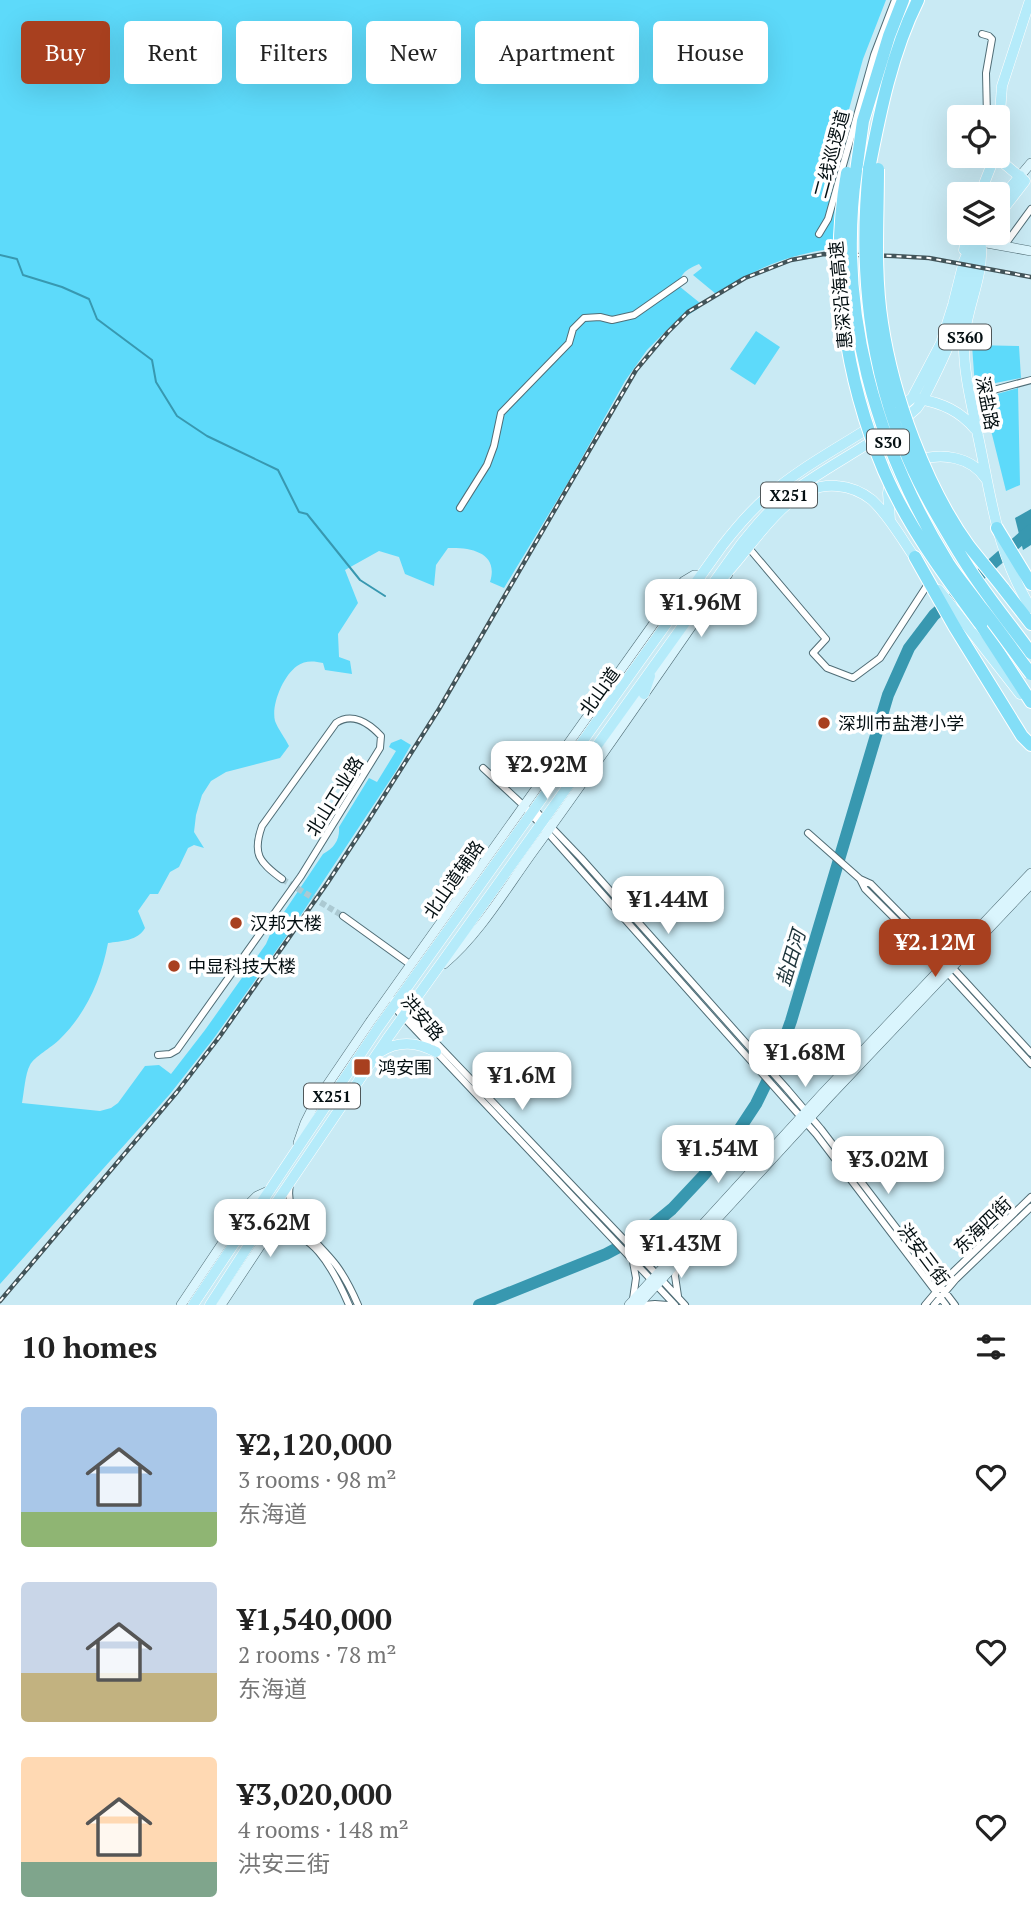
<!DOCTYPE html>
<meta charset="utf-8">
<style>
:root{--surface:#fff;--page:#f6f6f6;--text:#222;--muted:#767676;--accent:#a8401f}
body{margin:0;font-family:"PT Serif","Noto Sans SC",serif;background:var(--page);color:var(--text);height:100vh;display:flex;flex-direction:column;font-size:26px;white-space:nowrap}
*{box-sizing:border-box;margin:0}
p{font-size:23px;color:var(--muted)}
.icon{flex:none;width:38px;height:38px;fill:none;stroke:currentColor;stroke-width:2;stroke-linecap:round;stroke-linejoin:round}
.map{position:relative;height:1305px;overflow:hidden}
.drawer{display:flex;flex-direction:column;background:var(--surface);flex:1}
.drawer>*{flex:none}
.hud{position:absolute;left:21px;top:21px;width:990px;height:63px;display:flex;gap:14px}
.tools{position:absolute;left:947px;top:105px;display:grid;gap:14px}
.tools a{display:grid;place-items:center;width:63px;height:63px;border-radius:7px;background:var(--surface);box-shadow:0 7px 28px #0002;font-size:35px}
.price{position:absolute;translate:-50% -60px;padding:0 16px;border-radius:14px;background:#fff;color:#222;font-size:23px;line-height:46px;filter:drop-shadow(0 2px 4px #0008)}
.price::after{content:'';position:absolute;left:50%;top:42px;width:21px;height:16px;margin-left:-10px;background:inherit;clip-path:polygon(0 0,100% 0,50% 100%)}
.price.active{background:var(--accent);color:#fff}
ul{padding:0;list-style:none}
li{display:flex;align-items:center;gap:21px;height:175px;padding:0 21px}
li span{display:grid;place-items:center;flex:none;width:196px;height:140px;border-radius:7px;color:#555}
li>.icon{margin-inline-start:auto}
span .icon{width:84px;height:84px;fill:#fffc;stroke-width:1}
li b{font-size:30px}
h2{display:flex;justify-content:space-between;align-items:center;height:84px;padding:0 21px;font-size:30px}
.chip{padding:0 24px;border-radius:7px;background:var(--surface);box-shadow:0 7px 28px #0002;font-size:24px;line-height:63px}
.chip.active{background:var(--accent);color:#fff}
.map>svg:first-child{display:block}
.green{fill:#5ddafa}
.water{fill:#3898b0}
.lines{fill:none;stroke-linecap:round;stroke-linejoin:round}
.stream{stroke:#3898b0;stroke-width:2}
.river{stroke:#3898b0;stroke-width:12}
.street-tunnel{stroke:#abc9d2;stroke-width:6;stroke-dasharray:6 3;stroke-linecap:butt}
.street-casing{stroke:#506d76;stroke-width:8}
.secondary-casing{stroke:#506d76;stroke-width:10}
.primary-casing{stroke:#fff;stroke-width:11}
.highway-casing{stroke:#fff;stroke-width:14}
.street{stroke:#fff;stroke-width:6}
.secondary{stroke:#daf5fd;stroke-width:9}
.primary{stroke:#b5ebfa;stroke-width:10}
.highway{stroke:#83def7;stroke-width:12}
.rail-casing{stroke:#425459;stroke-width:4.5}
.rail{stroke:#fff;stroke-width:2;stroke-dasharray:5;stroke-linecap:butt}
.highway-bridge-casing{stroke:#fff;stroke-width:14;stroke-linecap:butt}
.highway-bridge{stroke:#83def7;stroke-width:12}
.poi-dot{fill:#a8401f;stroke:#fff;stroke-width:2.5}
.labels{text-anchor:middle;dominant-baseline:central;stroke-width:7;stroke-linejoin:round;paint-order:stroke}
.shield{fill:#fff;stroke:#4f5759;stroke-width:2}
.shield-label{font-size:16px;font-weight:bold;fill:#040f12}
.street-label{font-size:18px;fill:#040f12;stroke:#fff}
.poi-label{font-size:18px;fill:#040f12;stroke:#fff;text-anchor:start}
.water-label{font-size:19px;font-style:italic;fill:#20363c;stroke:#fff}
</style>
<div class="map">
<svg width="1031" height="1305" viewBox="0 0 1031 1305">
<rect width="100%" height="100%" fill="#c9eaf4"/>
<path class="green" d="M0,0h886l-23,59 -30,108 -6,6 -2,14 14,12 -3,49c-50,7 -77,19 -120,46l-23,-19 9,-7 -3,-4c-13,6 -18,8 -20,22l21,17 -1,5 -28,18 -24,24 -22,31 -55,98 -66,109 -14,-6c9,-29 -18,-35 -42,-34l-12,17 -2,21 -29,-12 -6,-17 -20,-6 -34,19 13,33 -20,31 1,23 11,4 2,13 -27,-4 -2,-7c-9,-2 -18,-3 -26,3 -14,10 -26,39 -22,55 3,8 10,17 14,25l-9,12 -54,14 -15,9 -9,14 -6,20 -2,17 10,16 -10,-3 -6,3 -9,19 -9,5 -12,22h-8l-12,17 7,17c-7,13 -24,13 -37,15 -7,37 -22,71 -49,97 -7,7 -25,17 -29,25 -5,9 -6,28 -8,38l78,8 11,-3 7,-5 27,-37 14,-1 12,9 34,-44 61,-86 6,-14 51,-76c11,-6 17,-14 16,-27l30,-49 8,4 19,-31 -7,-4 2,-4 10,-4 10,6 -15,26 -101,153 -81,114 -44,56 -170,190z
M756,331l24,16 -25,38 -25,-16z
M972,345l47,1 2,32 -46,9z
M1018,388l2,97 -14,6 -23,-93z"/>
<path class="water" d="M1031,509v36l-8,5 -8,-32z"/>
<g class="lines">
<path class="stream" d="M0,255l17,4 6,16 39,12 27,12 8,20 55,41 4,22 21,34 30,20 71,34 21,42 8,2 53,66 25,16"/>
<path class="river" d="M479,1305l127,-51 32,-17 34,-28 31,-33 28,-34 25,-38 20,-41 15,-42 97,-326 21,-47 25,-33 97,-85"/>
<path class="street-tunnel" d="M282,879l61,37"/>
<defs>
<path id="street" d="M982,34l7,2 3,3 -6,34 1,44
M819,234l9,-15 46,-164 21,-55
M1004,246l27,-37
M971,396l60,-16
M460,508l27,-43 7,-19 7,-33 68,-70 4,-14 11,-11 16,-1 12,3 22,-5 50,-35
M748,547l78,92 -13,14 14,15 26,10 27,-20 50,-77
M483,768l41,38 292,328 130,171
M533,808l48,50 206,231 34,40 134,176
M808,833l52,46 5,10 68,68 98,107
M860,879l11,5 70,71 90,98
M343,916l68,49
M388,997l9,5 239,250 49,53
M392,1005l283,300
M158,1055l12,-1 7,-4 124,-174 79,-128 1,-12c-12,-13 -29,-24 -45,-13l-74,103c-10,28 -3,36 20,53
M290,1185c-7,33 29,57 46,80 9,12 16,26 22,40
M268,1238c41,-21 68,37 81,67
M638,1253l16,3 21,-4
M678,1296l-3,-20 3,-14
M633,1299l3,-21 -3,-16
M643,1305l12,-1 13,1
M925,1305l27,-32 79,-76
M934,1305l22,-26 75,-72"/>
<path id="secondary" d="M1020,176l11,-13
M981,242l50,9
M444,964c37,-31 64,-79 93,-118 65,-89 127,-181 191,-272
M298,1143l7,-20 10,-20 55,-81 314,-441 10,-6h7
M181,1305l67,-100 9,-9 11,-5
M221,1305l51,-77 5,-11 3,-20
M629,1305l193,-211 209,-221
M638,1305l192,-209 201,-212"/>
<path id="primary" d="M998,140l4,-54 28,-86
M995,156l30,25 -27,35
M980,194l15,-38
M998,203l22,-27
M981,247c2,31 -15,62 -17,94 -1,31 8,64 14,95 13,60 19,119 53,172
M964,250l3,-17
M919,399c23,4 41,12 56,30
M897,410l15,-12 29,-55 12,-38 11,-44 12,-28
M901,422l16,-14 6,-9c12,-24 25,-48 33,-73 11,-32 14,-64 30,-93
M918,460c24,-7 53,-4 68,19
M890,520l-2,-27 7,-37
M723,577c31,-31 64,-96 114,-91 13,1 25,6 35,14 18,17 31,41 45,61
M939,590l81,104
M644,694l6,-18
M380,1052c19,-12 37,-10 56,0
M193,1305l185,-277 344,-482c14,-18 29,-36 47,-51 31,-27 69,-47 103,-69
M210,1305l70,-108 107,-158 355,-496c13,-16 25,-31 41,-44 33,-26 71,-45 106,-69"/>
<path id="highway" d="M869,169c11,-57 23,-117 49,-169
M856,171l7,-50 26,-85 14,-36
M997,528l34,56
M915,557l39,69 68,110 9,9
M1003,588l28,36
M981,625l50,77"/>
</defs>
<use href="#street" class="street-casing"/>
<use href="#secondary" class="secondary-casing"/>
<use href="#primary" class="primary-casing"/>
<use href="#highway" class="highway-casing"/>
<use href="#street" class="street"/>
<use href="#secondary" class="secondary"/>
<use href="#primary" class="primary"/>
<use href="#highway" class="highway"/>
<defs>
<path id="rail" d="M0,1301l177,-209 43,-56 108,-154 40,-61 71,-112 197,-339 32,-38 20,-20 57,-34 46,-18 33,-6 70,2 35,2 102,19"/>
</defs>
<use href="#rail" class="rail-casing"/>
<use href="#rail" class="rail"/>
<defs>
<path id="highway-bridge" d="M869,169c-10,98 0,200 40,291 14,33 33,64 51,94 20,34 47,66 71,99
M878,169c0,51 -4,103 4,154 11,73 44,164 87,223 11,14 23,28 34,42
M856,171c-20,139 20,275 92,392 10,15 22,29 32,43 18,22 34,46 51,68
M847,173c-18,100 -2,205 37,298 24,56 61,105 97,154"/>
</defs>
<use href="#highway-bridge" class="highway-bridge-casing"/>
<use href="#highway-bridge" class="highway-bridge"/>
</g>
<g class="poi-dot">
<circle cx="824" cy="723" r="7"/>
<circle cx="236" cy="923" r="7"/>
<circle cx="174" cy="966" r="7"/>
<rect x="353" y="1058" width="18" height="18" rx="3.5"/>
</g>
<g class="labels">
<g class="shield">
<rect x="939" y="324.5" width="52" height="25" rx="5"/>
<rect x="867" y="429.5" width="42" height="25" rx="5"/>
<rect x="761" y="482.5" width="56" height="25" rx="5"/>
<rect x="304" y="1083.5" width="56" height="25" rx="5"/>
</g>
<g class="shield-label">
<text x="965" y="337">S360</text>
<text x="888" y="442">S30</text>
<text x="789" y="495">X251</text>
<text x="332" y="1096">X251</text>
</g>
<g class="street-label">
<text transform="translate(831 154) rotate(-75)">二线巡逻道</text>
<text transform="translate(840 295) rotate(-95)">惠深沿海高速</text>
<text transform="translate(988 403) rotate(79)">深盐路</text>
<text transform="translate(599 691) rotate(-54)">北山道</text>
<text transform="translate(334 796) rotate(-58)">北山工业路</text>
<text transform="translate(453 879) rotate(-55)">北山道辅路</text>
<text transform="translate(423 1017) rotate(49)">洪安路</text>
<text transform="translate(982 1225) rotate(-44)">东海四街</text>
<text transform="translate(924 1254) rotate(53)">洪安三街</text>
</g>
<g class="poi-label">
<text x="838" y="723">深圳市盐港小学</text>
<text x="250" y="923">汉邦大楼</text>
<text x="188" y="966">中显科技大楼</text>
<text x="378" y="1067">鸿安围</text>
</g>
<g class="water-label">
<text transform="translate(790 958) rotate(-73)">盐田河</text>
</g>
</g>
</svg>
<div class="tools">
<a><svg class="icon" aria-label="locate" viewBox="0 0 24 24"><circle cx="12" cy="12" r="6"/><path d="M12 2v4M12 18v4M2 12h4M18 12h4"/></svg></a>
<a><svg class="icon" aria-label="layers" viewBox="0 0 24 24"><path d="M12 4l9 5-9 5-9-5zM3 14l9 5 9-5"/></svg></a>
</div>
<b class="price" style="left:701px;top:639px">¥1.96M</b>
<b class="price" style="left:547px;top:801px">¥2.92M</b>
<b class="price" style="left:668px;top:936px">¥1.44M</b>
<b class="price active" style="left:935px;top:979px">¥2.12M</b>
<b class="price" style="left:805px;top:1089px">¥1.68M</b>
<b class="price" style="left:522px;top:1112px">¥1.6M</b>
<b class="price" style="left:718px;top:1185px">¥1.54M</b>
<b class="price" style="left:888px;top:1196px">¥3.02M</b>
<b class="price" style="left:270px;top:1259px">¥3.62M</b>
<b class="price" style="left:681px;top:1280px">¥1.43M</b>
<div class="hud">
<a class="chip active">Buy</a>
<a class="chip">Rent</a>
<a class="chip">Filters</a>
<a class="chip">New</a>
<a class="chip">Apartment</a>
<a class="chip">House</a>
</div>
</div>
<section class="drawer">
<h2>10 homes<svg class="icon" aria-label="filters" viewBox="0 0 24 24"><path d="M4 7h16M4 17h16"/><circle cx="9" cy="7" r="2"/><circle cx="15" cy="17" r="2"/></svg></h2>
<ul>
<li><span style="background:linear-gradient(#a9c7e8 75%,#8fb573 0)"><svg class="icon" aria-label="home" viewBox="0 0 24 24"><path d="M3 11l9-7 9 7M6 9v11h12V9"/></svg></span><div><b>¥2,120,000</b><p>3 rooms · 98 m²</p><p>东海道</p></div><svg class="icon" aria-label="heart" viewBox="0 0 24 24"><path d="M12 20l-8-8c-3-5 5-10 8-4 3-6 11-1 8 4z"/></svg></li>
<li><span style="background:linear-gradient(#c9d6e8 65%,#c2b280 0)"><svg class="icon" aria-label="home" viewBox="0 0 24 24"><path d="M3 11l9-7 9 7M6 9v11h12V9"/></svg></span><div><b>¥1,540,000</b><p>2 rooms · 78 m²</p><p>东海道</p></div><svg class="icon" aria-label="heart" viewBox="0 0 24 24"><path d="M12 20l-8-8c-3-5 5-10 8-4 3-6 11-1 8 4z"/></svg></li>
<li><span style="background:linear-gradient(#ffd9b3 75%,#7fa58c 0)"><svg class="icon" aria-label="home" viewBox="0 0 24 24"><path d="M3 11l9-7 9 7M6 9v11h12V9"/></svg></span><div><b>¥3,020,000</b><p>4 rooms · 148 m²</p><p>洪安三街</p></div><svg class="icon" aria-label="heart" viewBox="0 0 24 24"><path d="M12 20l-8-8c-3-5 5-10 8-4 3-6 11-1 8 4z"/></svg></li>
</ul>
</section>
